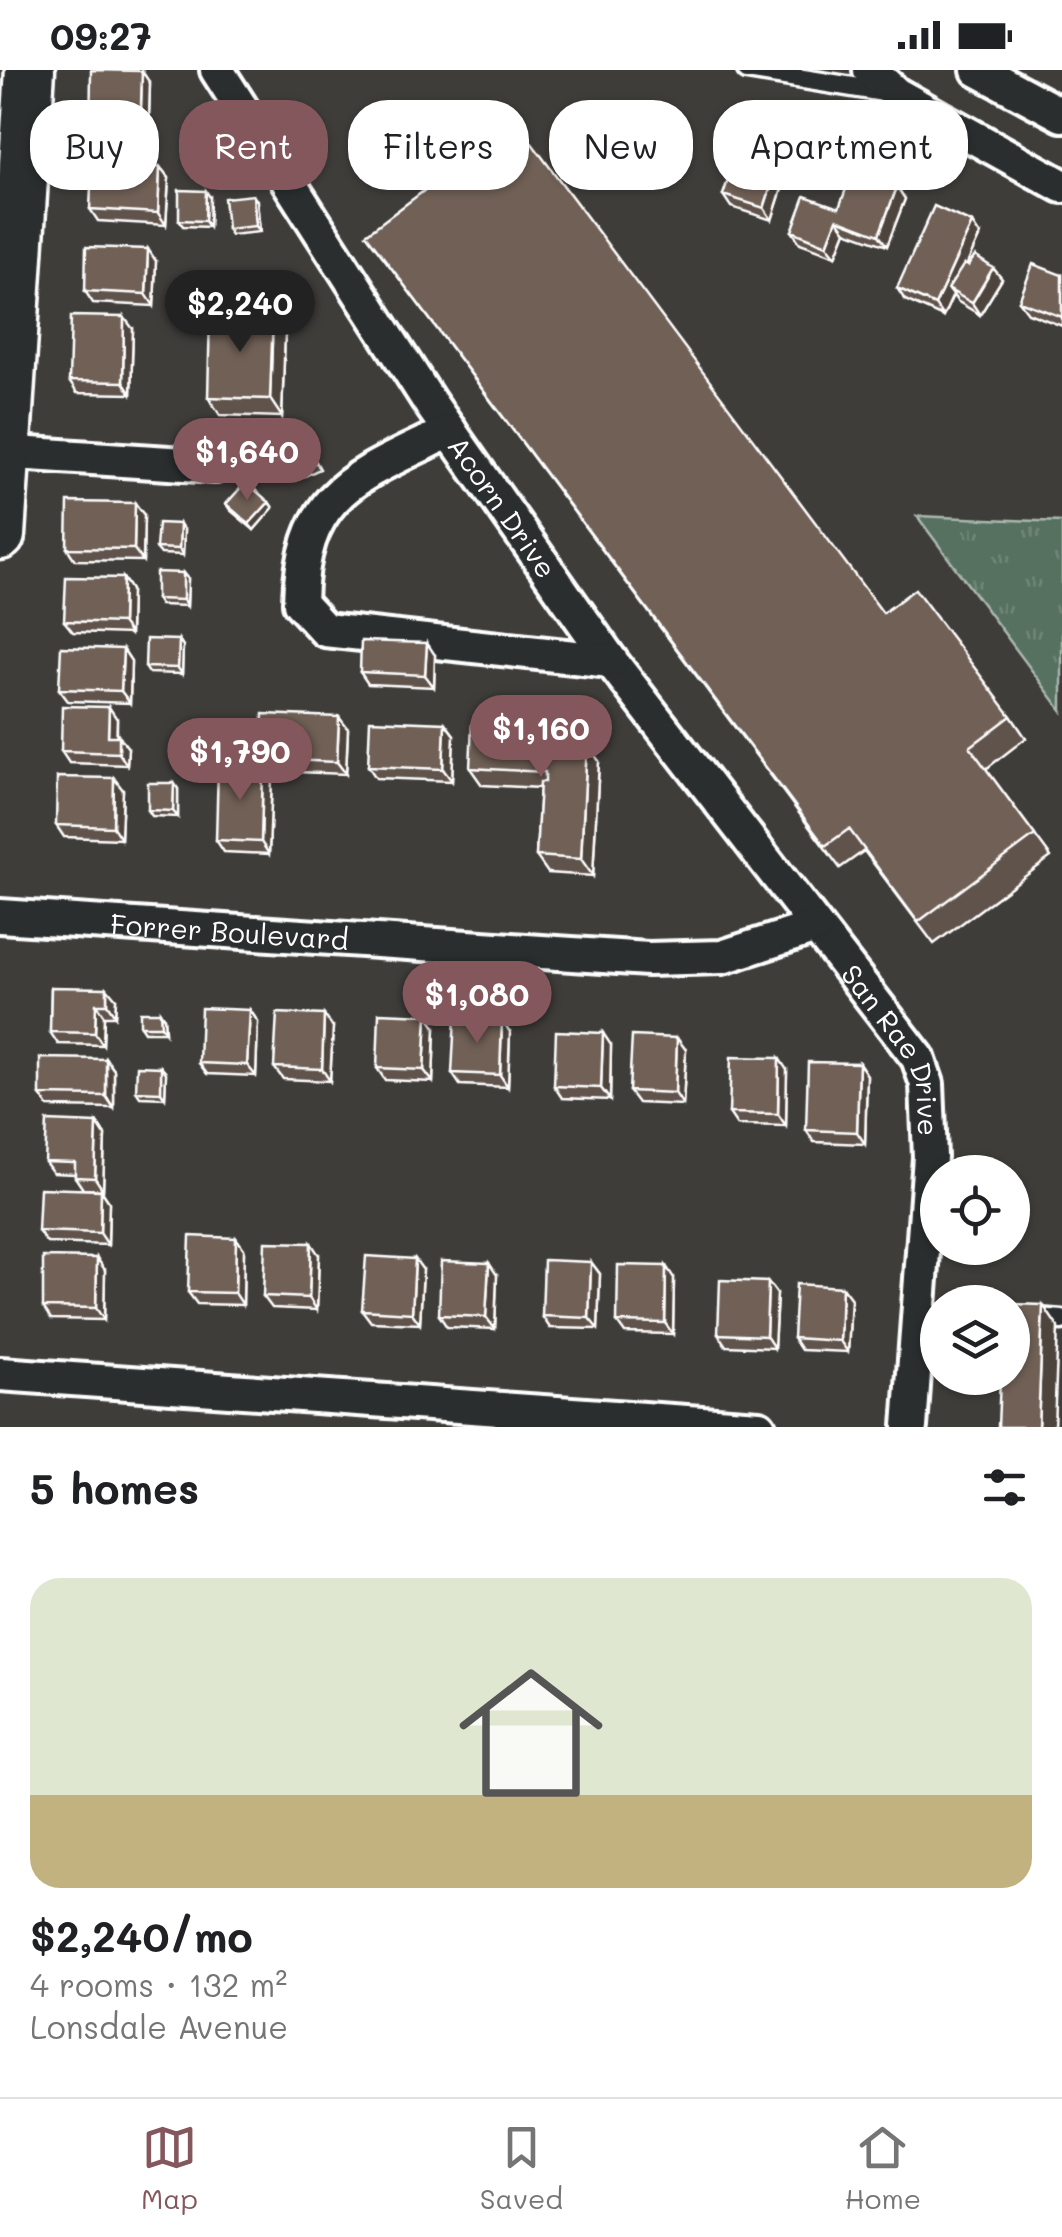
<!DOCTYPE html>
<meta charset="utf-8">
<style>
:root{--surface:#fff;--page:#f6f6f6;--text:#202124;--muted:#757577;--line:#e0e0e0;--accent:#84575d}
body{margin:0;font-family:Mali,sans-serif;background:var(--page);color:var(--text);height:100vh;display:flex;flex-direction:column;font-size:38px;white-space:nowrap}
*{box-sizing:border-box;margin:0}
p{font-size:32px;color:var(--muted)}
.icon{flex:none;width:55px;height:55px;fill:none;stroke:currentColor;stroke-width:2;stroke-linecap:round;stroke-linejoin:round}
.map{position:relative;height:1357px;overflow:hidden}
.details{display:flex;flex-direction:column;background:var(--surface);flex:1}
.details>*{flex:none}
.banner{position:absolute;left:30px;top:30px;width:1002px;height:90px;display:flex;gap:20px}
.controls{position:absolute;left:920px;top:1085px;display:grid;gap:20px}
.controls a{display:grid;place-items:center;width:110px;height:110px;border-radius:50%;background:var(--surface);box-shadow:0 2px 8px #0004;font-size:50px}
.price{position:absolute;translate:-50% -85px;padding:0 22px;border-radius:35px;background:var(--accent);color:#fff;font-size:32px;line-height:65px;filter:drop-shadow(0 2px 5px #0008)}
.price::after{content:'';position:absolute;left:50%;top:60px;width:30px;height:22px;margin-left:-15px;background:inherit;clip-path:polygon(0 0,100% 0,50% 100%)}
.price.current{background:#222;color:#fff}
ul{padding:0;list-style:none}
li{display:grid;align-content:center;gap:20px;height:530px;padding:0 30px}
li span{display:grid;place-items:center;height:310px;border-radius:30px;color:#555}
li>.icon{margin-inline-start:auto}
span .icon{width:180px;height:180px;fill:#fffc;stroke-width:1}
li b{font-size:42px}
h2{display:flex;justify-content:space-between;align-items:center;height:120px;padding:0 30px;font-size:42px}
.pill{padding:0 35px;border-radius:40px;background:var(--surface);box-shadow:0 2px 8px #0004;font-size:35px;line-height:90px}
.pill.current{background:var(--accent);color:#fff}
.status{display:flex;justify-content:space-between;align-items:center;height:70px;padding:0 50px;background:var(--surface);direction:ltr}
.status svg{height:28px;fill:currentColor}
.tabs{display:flex;justify-content:space-around;align-items:center;height:140px;border-top:2px solid var(--line);background:var(--surface);font-size:28px;color:var(--muted)}
.tabs a{display:grid;justify-items:center;gap:5px}
.tabs .current{color:var(--accent)}
.map>svg:first-child{display:block}
.grass{fill:url(#grass-tufts);stroke:#aab8b0;stroke-width:2.5}
.lines{fill:none;stroke-linecap:round;stroke-linejoin:round}
.lane-casing{stroke:#fff;stroke-width:25}
.street-casing{stroke:#fff;stroke-width:40}
.secondary-casing{stroke:#fff;stroke-width:55}
.lane{stroke:#2a2d2e;stroke-width:18}
.street{stroke:#2a2d2e;stroke-width:32}
.secondary{stroke:#2a2d2e;stroke-width:48}
.wall{fill:#60534b;stroke:#fff;stroke-width:2.5}
.shaded-wall{fill:#4e443d;stroke:#fff;stroke-width:2.5}
.building{fill:#706157;stroke:#fff;stroke-width:2.5}
.labels{text-anchor:middle;dominant-baseline:central;stroke-width:8;stroke-linejoin:round;paint-order:stroke}
.street-label{font-size:28px;fill:#fff;stroke:#2a2d2e}
</style>
<div class="status"><b>09:27</b><svg viewBox="0 0 49 12"><path d="M0 12V9h3v3zM5 12V6h3v6zM10 12V3h3v9zM15 12V0h3v12zM26 1h20v11H26zM47 4h2v5h-2z"/></svg></div>
<div class="map">
<svg width="1062" height="1357" viewBox="0 0 1062 1357">
<defs>
<pattern id="grass-tufts" width="24" height="20" patternUnits="userSpaceOnUse" patternTransform="scale(2.5)"><rect width="24" height="20" fill="#567161"/><path d="M3 7l-1-3M5 7V3M7 7l1-3M15 17l-1-3M17 17v-4M19 17l1-3" fill="none" stroke="#6f8679"/></pattern>
</defs>
<rect width="100%" height="100%" fill="#3f3d3a"/>
<filter id="ink" filterUnits="userSpaceOnUse"><feTurbulence type="fractalNoise" baseFrequency=".01" numOctaves="2"/><feDisplacementMap in="SourceGraphic" scale="20" xChannelSelector="R" yChannelSelector="G"/><feConvolveMatrix kernelMatrix="1 2 1 2 8 2 1 2 1" color-interpolation-filters="sRGB"/></filter>
<g filter="url(#ink)">
<path class="grass" d="M917,446l145,6v189z"/>
<g class="lines">
<defs>
<path id="lane" d="M747,0l143,23
M1012,1246l50,4"/>
<g id="street">
<path id="s1" d="M217,0l213,333 181,258 307,397 9,26 3,73 -20,270"/>
<path d="M870,0l26,24 166,92"/>
<path d="M978,0l84,45"/>
<path d="M450,361c-91,45 -148,58 -150,172l25,27 286,31"/>
<path d="M0,382l215,14"/>
<path id="s2" d="M0,846l648,43 74,-2 94,-30"/>
<path d="M0,1304l759,53"/>
</g>
<path id="secondary" d="M0,465l30,-465"/>
</defs>
<use href="#lane" class="lane-casing"/>
<use href="#street" class="street-casing"/>
<use href="#secondary" class="secondary-casing"/>
<use href="#lane" class="lane"/>
<use href="#street" class="street"/>
<use href="#secondary" class="secondary"/>
</g>
<path class="wall" d="M150,13l-2,69h-50l-8,-12z
M791,91l-19,59 -41,-13 -8,-12z
M160,97l9,11 -3,47 -68,-4 -8,-12z
M897,117l8,12 -18,47 -41,-15 -10,25 -36,-13 -8,-12 47,-23z
M210,127l-1,30 -26,-1 -4,-6z
M257,131l3,31 -29,3 -4,-6z
M366,164l645,482 15,22 -40,31 65,88 -117,87 -70,-93 -24,17z
M980,165l-14,30 27,3 9,11 -22,36 -23,-14 -4,-6 -10,22 -38,-17 -8,-12z
M156,191l-2,45 -61,-3 -8,-12z
M1062,205v51l-34,-13 -9,-12z
M273,244l12,18 -3,85 -62,-2 -12,-18z
M133,259l-2,65 -54,-1 -8,-12z
M302,366l18,33 -28,13 -4,-6z
M269,432l4,6 -19,22 -24,-20 -4,-6z
M144,445l-1,46 -68,-1 -8,-12z
M184,460l-1,25 -22,-1 -5,-6z
M123,508l8,12 -1,44 -57,-2 -9,-11z
M188,509l-1,27 -27,-1 -4,-6z
M179,570l4,6 -1,28 -33,-1 -4,-6z
M123,579l8,12 -1,42 -62,-2 -9,-12z
M435,585l-1,32 -66,-3 -8,-12z
M117,649v17l11,12 -1,17 -58,-2 -8,-12z
M445,653l9,12 -2,46 -76,-3 -8,-12z
M549,657l11,16 39,18 -6,115 -45,-3 -12,-17 4,-68 -58,-3 -12,-17z
M348,659l-2,45 -76,-3 -9,-12z
M263,696l9,12 -3,76 -45,-2 -8,-12z
M174,713l4,6v28l-26,-1 -4,-6z
M123,720l-2,49 -57,-2 -8,-12z
M51,917l65,12 -1,17h-11l-1,29 -45,-1 -8,-12z
M250,940l8,12 -2,54 -49,-2 -8,-11z
M164,948l1,14h-21l-4,-6z
M333,957l-3,54 -47,-2 -9,-12z
M435,957l-2,55 -48,-2 -8,-12z
M510,962l-2,55 -48,-2 -8,-12z
M611,975l-1,55 -48,-2 -8,-12z
M686,980l-3,55 -45,-2 -9,-12z
M106,989l8,11v38l-66,-1 -8,-12z
M859,993l8,12 -2,69 -51,-2 -8,-12z
M161,997l5,6 -1,25 -25,-1 -4,-6z
M787,1000l-1,56 -49,-1 -8,-12z
M97,1053l8,12 -2,55 -20,-1 -8,-12v-3l-22,-1 -8,-11z
M101,1120l8,12 -1,43 -61,-2 -9,-12z
M236,1168l8,11 -1,56 -46,-1 -9,-12z
M319,1185l-2,55 -45,-2 -9,-12z
M591,1192l9,12 -2,55 -48,-1 -8,-12z
M105,1200l-1,50 -53,-1 -8,-12z
M423,1200l-3,54 -49,-2 -9,-12z
M497,1205l-2,54 -48,-2 -8,-12z
M674,1208l-1,56 -48,-1 -8,-11z
M777,1224l-3,54 -48,-2 -8,-12z
M851,1229l-3,53 -47,-2 -8,-12z"/>
<path class="shaded-wall" d="M142,1l8,12 -2,69 -8,-11z
M783,80l8,11 -19,59 -8,-12z
M160,97l9,11 -3,47 -8,-12z
M897,117l8,12 -18,47 -8,-11z
M206,121l4,6 -1,30 -4,-6z
M253,125l4,6 3,31 -4,-6z
M837,149l9,12 -10,25 -9,-11z
M972,153l8,12 -26,58 -6,-4 5,6 -10,22 -8,-12z
M148,179l8,12 -2,45 -8,-12z
M993,198l9,11 -22,36 -8,-12z
M273,244l12,18 -3,85 -12,-18z
M124,247l9,12 -2,65 -8,-12z
M269,432l4,6 -19,22 -5,-6z
M135,433l9,12 -1,46 -9,-12z
M180,454l4,6 -1,25 -4,-6z
M183,503l5,6 -1,27 -4,-6z
M123,508l8,12 -1,44 -8,-11z
M179,570l4,6 -1,28 -4,-6z
M427,573l8,12 -1,32 -9,-12z
M123,579l8,12 -1,42 -9,-12z
M109,637l8,12 -1,29 -8,-12z
M339,647l9,12 -2,45 -9,-12z
M445,653l9,12 -2,46 -9,-12z
M549,657l12,17 -13,-2z
M119,666l9,12 -1,17 -8,-12z
M587,674l12,17 -6,115 -12,-17z
M263,696l9,12 -3,76 -8,-12z
M114,708l9,12 -2,49 -8,-12z
M174,713l4,6v28l-5,-6z
M107,918l9,11 -1,17 -8,-12z
M96,934l8,12 -1,29 -8,-12z
M250,940l8,12 -2,54 -9,-11z
M160,942l4,6 1,14 -4,-6z
M324,945l9,12 -3,54 -8,-12z
M427,945l8,12 -2,55 -9,-12z
M502,950l8,12 -2,55 -8,-12z
M603,963l8,12 -1,55 -9,-12z
M677,968l9,12 -3,55 -8,-12z
M779,988l8,12 -1,56 -8,-12z
M106,989l8,11v38l-8,-12z
M859,993l8,12 -2,69 -8,-12z
M161,997l5,6 -1,25 -4,-6z
M97,1053l8,12 -2,55 -8,-12z
M101,1120l8,12 -1,43 -8,-12z
M236,1168l8,11 -1,56 -8,-12z
M311,1173l8,12 -2,55 -8,-12z
M97,1188l8,12 -1,50 -8,-12z
M415,1189l8,11 -3,54 -8,-11z
M591,1192l9,12 -2,55 -9,-11z
M489,1193l8,12 -2,54 -9,-12z
M666,1196l8,12 -1,56 -8,-11z
M768,1212l9,12 -3,54 -8,-12z
M842,1217l9,12 -3,53 -8,-11z
M1043,1235l15,22 -4,100h-16z"/>
<path class="building" d="M91,0l51,1 -2,70 -50,-1z
M516,52l367,491 32,-24 96,127 -41,31 65,88 -117,87 -69,-93 -24,17 -459,-612z
M742,67l41,13 -19,58 -41,-13z
M92,93l68,4 -2,46 -68,-4z
M853,100l44,17 -18,48 -42,-16 -10,26 -35,-14 13,-35 34,12z
M179,120l27,1 -1,30 -26,-1z
M253,125l3,31 -29,3 -3,-31z
M934,136l38,17 -37,82 -38,-17z
M86,177l62,2 -2,45 -61,-3z
M975,186l18,12 -21,35 -24,-14 16,-25 4,2z
M1033,194l29,11v42l-43,-16z
M210,242l63,2 -3,85 -62,-2z
M71,246l53,1 -1,65 -54,-1z
M302,366l13,27 -27,13 -13,-26z
M246,412l23,20 -20,22 -23,-20z
M68,432l67,1 -1,46 -67,-1z
M158,453l22,1 -1,25 -23,-1z
M156,502l27,1v27l-27,-1z
M66,507l57,1 -1,45 -58,-2z
M146,569l33,1 -1,28 -33,-1z
M361,571l66,2 -2,32 -65,-3z
M61,577l62,2 -2,42 -62,-2z
M62,636l47,1 -1,29h11v17l-58,-2z
M263,644l76,3 -2,45 -76,-3z
M370,650l75,3 -2,46 -75,-3z
M472,653l77,4 -1,15 39,2 -6,115 -45,-3 4,-74h5v-10l-75,-4z
M218,695l45,1 -2,76 -45,-2z
M57,707l57,1 -1,49 -57,-2z
M148,713h26l-1,28 -25,-1z
M51,917l56,1v16h-11l-1,29 -45,-1z
M201,938l49,2 -3,55 -48,-2z
M140,942h20l1,14h-21z
M277,943l47,2 -2,54 -48,-2z
M379,943l48,2 -3,55 -47,-2z
M455,947l47,3 -2,55 -48,-2z
M556,961l47,2 -2,55 -47,-2z
M632,966l45,2 -2,55 -46,-2z
M731,987l48,1 -1,56 -49,-1z
M40,988l66,1v37l-66,-1z
M808,992l51,1 -2,69 -51,-2z
M137,996l24,1v25l-25,-1z
M47,1051l50,2 -2,55 -20,-1v-14l-30,-1z
M40,1118l61,2 -1,43 -62,-2z
M190,1166l46,2 -1,55 -47,-1z
M265,1172l46,1 -2,55 -46,-2z
M366,1186l49,3 -3,54 -50,-3z
M43,1187l54,1 -1,50 -53,-1z
M544,1190l47,2 -2,56 -47,-2z
M441,1191l48,2 -3,54 -47,-2z
M618,1195l48,1 -1,57 -48,-1z
M720,1210l48,2 -2,54 -48,-2z
M796,1214l46,3 -2,54 -47,-3z
M1012,1234l31,1 -5,122h-40l2,-49h12z"/>
</g>
<g class="labels">
<g class="street-label">
<text stroke="none"><textPath href="#s1" startOffset="522">Acorn Drive</textPath></text>
<text stroke="none"><textPath href="#s2" startOffset="230">Forrer Boulevard</textPath></text>
<text stroke="none"><textPath href="#s1" startOffset="1195">San Rae Drive</textPath></text>
</g>
</g>
</svg>
<div class="controls">
<a><svg class="icon" aria-label="locate" viewBox="0 0 24 24"><circle cx="12" cy="12" r="6"/><path d="M12 2v4M12 18v4M2 12h4M18 12h4"/></svg></a>
<a><svg class="icon" aria-label="layers" viewBox="0 0 24 24"><path d="M12 4l9 5-9 5-9-5zM3 14l9 5 9-5"/></svg></a>
</div>
<b class="price current" style="left:240px;top:285px">$2,240</b>
<b class="price" style="left:247px;top:433px">$1,640</b>
<b class="price" style="left:541px;top:710px">$1,160</b>
<b class="price" style="left:240px;top:733px">$1,790</b>
<b class="price" style="left:477px;top:976px">$1,080</b>
<div class="banner">
<a class="pill">Buy</a>
<a class="pill current">Rent</a>
<a class="pill">Filters</a>
<a class="pill">New</a>
<a class="pill">Apartment</a>
</div>
</div>
<section class="details">
<h2>5 homes<svg class="icon" aria-label="filters" viewBox="0 0 24 24"><path d="M4 7h16M4 17h16"/><circle cx="9" cy="7" r="2"/><circle cx="15" cy="17" r="2"/></svg></h2>
<ul>
<li><span style="background:linear-gradient(#dfe7d0 70%,#c2b280 0)"><svg class="icon" aria-label="home" viewBox="0 0 24 24"><path d="M3 11l9-7 9 7M6 9v11h12V9"/></svg></span><div><b>$2,240/mo</b><p>4 rooms · 132 m²</p><p>Lonsdale Avenue</p></div></li>
</ul>
</section>
<nav class="tabs">
<a class="current"><svg class="icon" aria-label="map" viewBox="0 0 24 24"><path d="M3 6l6-2 6 2 6-2v14l-6 2-6-2-6 2zM9 4v14M15 6v14"/></svg>Map</a>
<a><svg class="icon" aria-label="saved" viewBox="0 0 24 24"><path d="M7 4h10v16l-5-4-5 4z"/></svg>Saved</a>
<a><svg class="icon" aria-label="home" viewBox="0 0 24 24"><path d="M3 11l9-7 9 7M6 9v11h12V9"/></svg>Home</a>
</nav>
